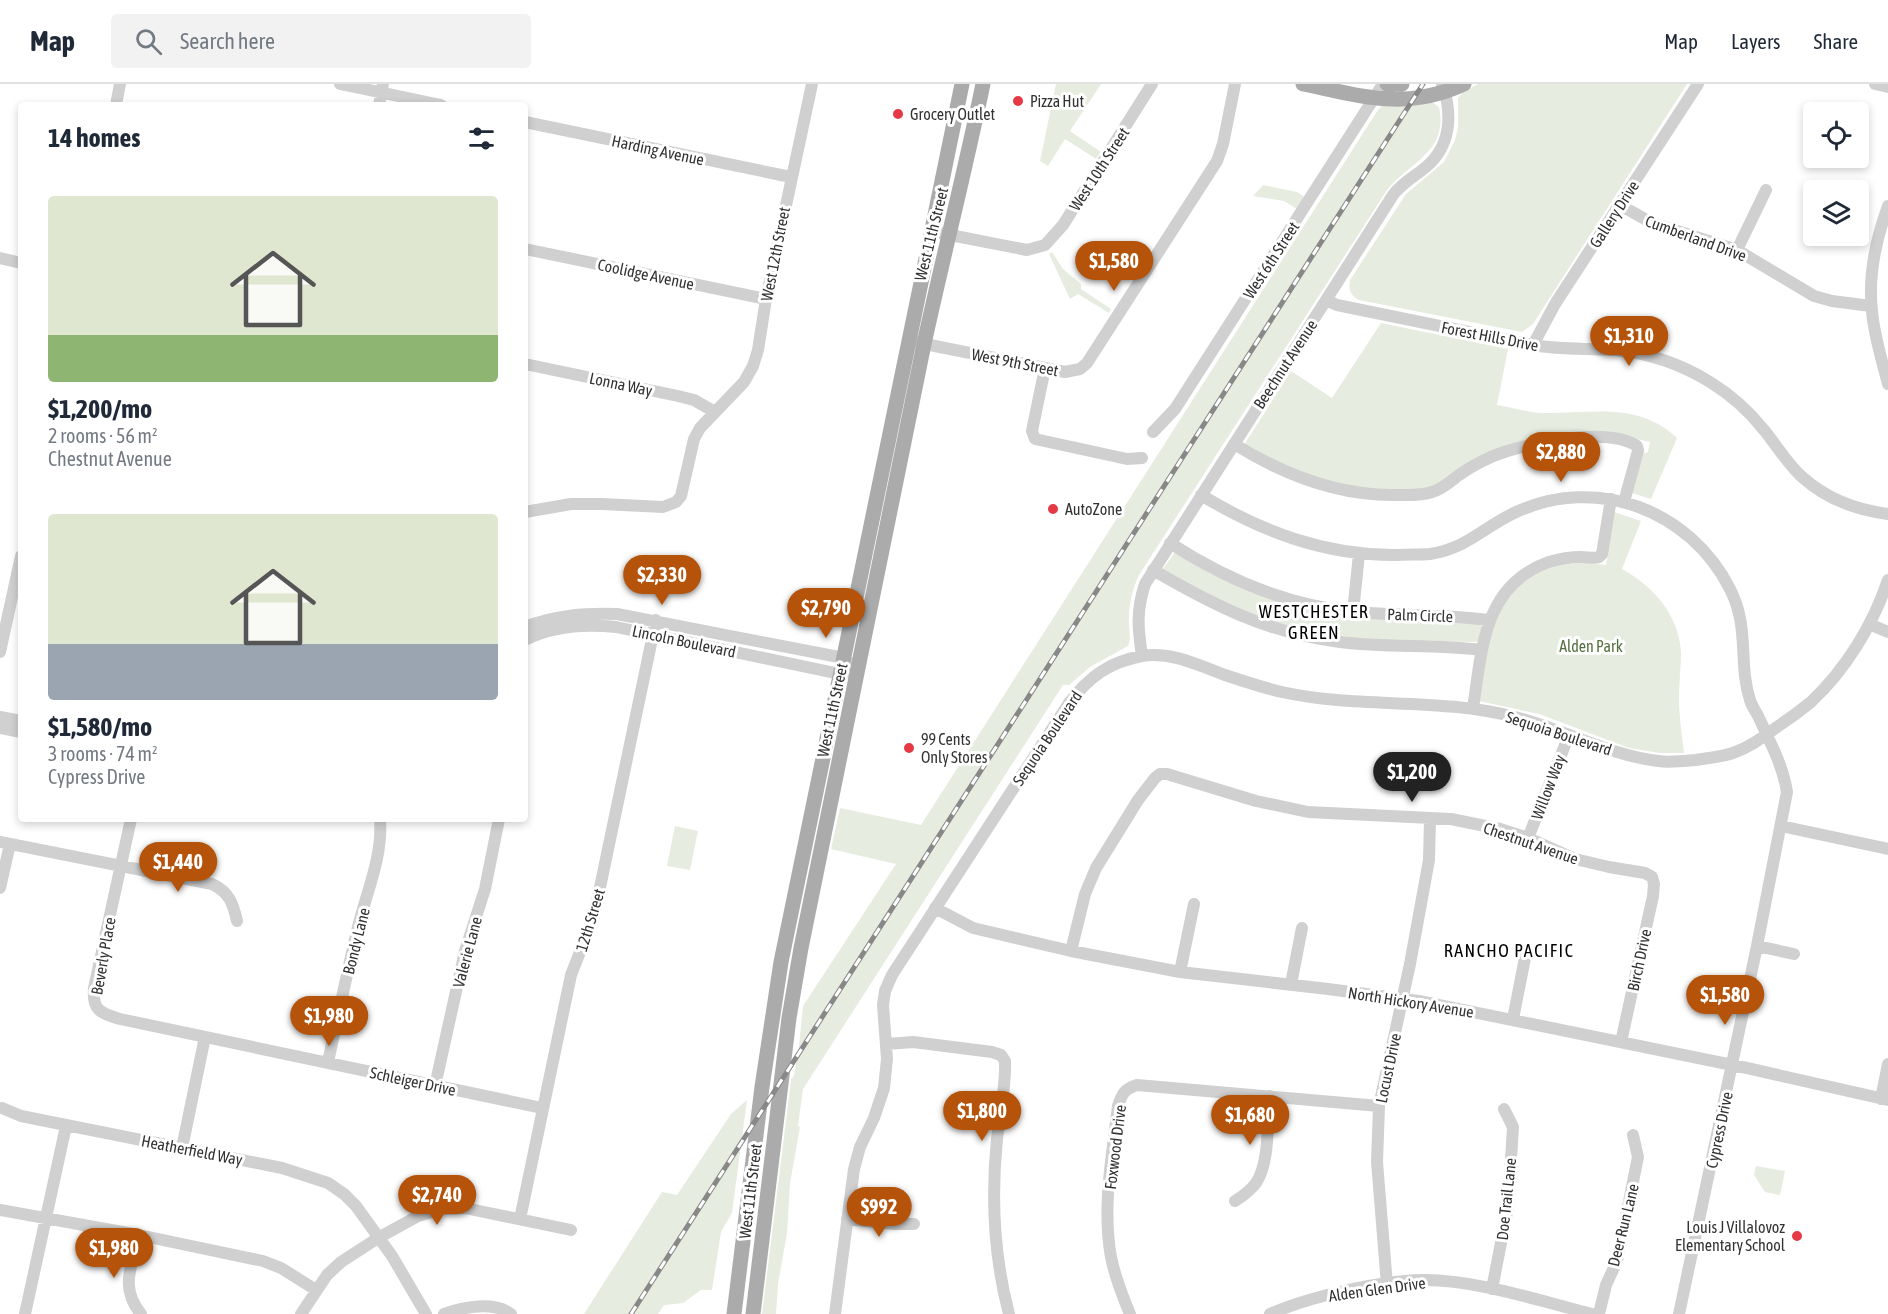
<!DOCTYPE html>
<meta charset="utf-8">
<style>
:root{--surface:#fff;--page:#f2f2f3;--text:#1f2937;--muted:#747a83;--line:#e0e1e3;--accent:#b45309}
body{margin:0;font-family:"Asap Condensed",sans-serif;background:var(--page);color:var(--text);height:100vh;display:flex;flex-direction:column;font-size:22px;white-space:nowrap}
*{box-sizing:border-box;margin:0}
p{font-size:20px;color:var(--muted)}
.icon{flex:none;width:33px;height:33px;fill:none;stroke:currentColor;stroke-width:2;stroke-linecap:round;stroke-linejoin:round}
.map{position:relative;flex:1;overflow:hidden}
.side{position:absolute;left:18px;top:18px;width:510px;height:720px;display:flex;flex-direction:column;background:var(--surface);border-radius:6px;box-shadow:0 3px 9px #0003}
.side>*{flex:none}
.fabs{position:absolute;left:1803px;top:18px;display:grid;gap:12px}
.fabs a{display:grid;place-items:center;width:66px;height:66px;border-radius:6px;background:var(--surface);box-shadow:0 3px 9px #0003;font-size:30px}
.price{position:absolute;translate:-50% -51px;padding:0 14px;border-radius:21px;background:var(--accent);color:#fff;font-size:20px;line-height:39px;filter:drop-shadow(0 2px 3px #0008)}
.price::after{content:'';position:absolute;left:50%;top:36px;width:18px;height:14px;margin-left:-9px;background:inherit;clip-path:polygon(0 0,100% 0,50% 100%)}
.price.active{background:#222;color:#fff}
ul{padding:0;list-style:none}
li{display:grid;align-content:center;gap:12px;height:318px;padding:0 30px}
li span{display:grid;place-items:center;height:186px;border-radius:6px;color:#555}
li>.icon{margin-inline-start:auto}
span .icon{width:108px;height:108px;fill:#fffc;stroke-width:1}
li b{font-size:26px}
h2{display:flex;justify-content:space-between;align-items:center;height:72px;padding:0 30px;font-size:26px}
header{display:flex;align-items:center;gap:36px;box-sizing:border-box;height:84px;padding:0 30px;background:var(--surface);border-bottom:2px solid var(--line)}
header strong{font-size:28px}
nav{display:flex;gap:33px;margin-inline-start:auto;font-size:21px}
.search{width:420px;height:54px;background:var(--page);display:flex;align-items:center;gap:15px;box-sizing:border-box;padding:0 21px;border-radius:6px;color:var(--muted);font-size:22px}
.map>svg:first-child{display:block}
.green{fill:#e6ecdf}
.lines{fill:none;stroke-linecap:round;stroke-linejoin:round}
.minor{stroke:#d0d0d0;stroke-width:12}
.major{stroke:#ababab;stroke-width:15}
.rail-casing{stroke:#888;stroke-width:5}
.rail{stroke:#fff;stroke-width:3;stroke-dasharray:9;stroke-linecap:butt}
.poi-dot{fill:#e63946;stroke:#fff;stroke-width:2}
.labels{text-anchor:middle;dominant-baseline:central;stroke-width:6;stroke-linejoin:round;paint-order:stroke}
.poi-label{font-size:16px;fill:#333;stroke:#fff;text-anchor:start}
.street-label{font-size:16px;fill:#333;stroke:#fff}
.park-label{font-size:16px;fill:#56703f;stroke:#fff}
.neighbourhood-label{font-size:18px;letter-spacing:1.5px;fill:#000;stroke:#fff}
</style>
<header>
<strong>Map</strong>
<div class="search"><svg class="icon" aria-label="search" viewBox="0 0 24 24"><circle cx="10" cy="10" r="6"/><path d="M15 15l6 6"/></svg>Search here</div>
<nav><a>Map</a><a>Layers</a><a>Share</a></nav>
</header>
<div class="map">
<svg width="1888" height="1230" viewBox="0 0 1888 1230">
<rect width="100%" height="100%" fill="#fff"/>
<path class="green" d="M1056,0h45l-31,47 31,21 -5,7 -31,-20 -17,27 -8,-5z
M1478,0h209l-154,240 -11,8 -163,-32c-8,-4 -11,-11 -9,-20l56,-86 38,-32 11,-22 3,-12v-30l5,-6z
M1432,18l7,5c10,45 -30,55 -52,83l-248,385c-6,13 -10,28 -10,43 -1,9 3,19 -1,28l-38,21 -21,18h-6l-260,404 -5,37 2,1 -10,56 -3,50 -9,51 -2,30h-14l29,-234 3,-5 5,-29 4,-40 93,-142 -65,-15 9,-41 81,17 455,-712 5,-7z
M1263,101l34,7 8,5 -8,12 -13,-8 -31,-5z
M1052,168l11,17 18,15v5l30,20 -2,4 -31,-19 -8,5 -21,-45z
M1381,239l127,26 -11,56c15,2 31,8 46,8 36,1 77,-8 111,9 9,4 16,10 23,16l-26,61 -19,-6 11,-39 5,-2 2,-10 -23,-5 -69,-3 -132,55h-61l-59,-13 -62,-31 47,-74 41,27z
M1614,428l27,9 -19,48c31,17 57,46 59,83 0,15 -2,31 -2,46 0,19 3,37 5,55h-24l-31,-5 -90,-34 -60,-13c4,-29 6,-59 18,-86 2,-6 7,-10 10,-15 24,-32 60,-42 99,-35z
M1175,468l36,22 54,23 215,26 2,5 -4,14 -97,-2 -65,-6 -70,-20 -84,-44z
M675,742l23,5 -8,39 -23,-4z
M747,1016l-15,113 -11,19 -9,58h-11l-18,13 -19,2 -6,9h-74l78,-122 15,3 54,-81z
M1756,1082l29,5 -5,24 -15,-3 -11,-17z"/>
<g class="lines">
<path class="minor" d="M340,0l101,21
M1875,0l13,3
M116,21l4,-21
M379,21l4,-21
M525,38l266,55
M1620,121l32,18 85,27 77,46 18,5 39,5
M1888,122c-12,33 -20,70 -16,105 2,25 10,49 16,73
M940,149l87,17 18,-5 18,-20 89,-141
M525,165l241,50
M1737,166l29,-60
M0,174l21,5
M1326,216l11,5 196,40c28,5 54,3 82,5 33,3 66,14 95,32 21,13 39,29 54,48 13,16 23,33 37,46 24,22 55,34 87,38
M915,258l150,30 15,-3 7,-6 130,-202 6,-17 12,-60
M1533,261l22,-41 143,-220
M525,280l153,32 16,4 21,12
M1045,284l-13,63 3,8 92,20 15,-1
M1153,348l22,-23 208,-325
M1234,360c50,31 103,52 162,51 12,0 25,1 36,-3 11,-3 19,-11 27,-17 10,-7 21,-13 32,-18 32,-14 116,-31 146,-11l1,5 -14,51
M1201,411c61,37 125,61 197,60 10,-1 21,0 32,-1 36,-5 54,-27 84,-41 83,-39 176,-3 216,76 20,39 8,74 20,111 2,7 7,13 10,20 11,24 23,46 27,72l-30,154 -78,368
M525,428l46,-8h31l61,3 13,-5 5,-6 13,-57 6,-11 44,-46 9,-16 5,-16 8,-51 46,-215
M1170,459c57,37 118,63 186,69 45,4 88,2 133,8
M1153,486c62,36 115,63 187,72 47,6 94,2 142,8
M1353,528l6,-58
M1869,540l19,8
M525,543c30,-12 60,-14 92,-13l227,44 5,5
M525,556c27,-14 61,-16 91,-13l224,47 18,-2
M0,568l21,-96
M1142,572c-4,-27 -6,-45 3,-72l248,-389c9,-12 21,-18 33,-28 25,-21 27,-53 16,-83
M1473,624c9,-58 10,-123 76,-146 10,-3 22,-5 32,-5 7,0 12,2 18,0l3,-3 9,-55
M0,633l21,4
M0,644l21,4
M131,735l-37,169c-2,23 7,25 26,31l422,89
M1781,742l107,23
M1528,754l41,-103
M0,758l212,42c17,8 21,19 25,37
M0,804l10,-44
M935,824l38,20 98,23 109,21 148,17 91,12 328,67 141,32
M1757,862l37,8
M1071,867l14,-57 11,-26 42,-68 17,-22 5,-4h7l89,27 52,11 143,7 49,10 28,9 47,21 34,8 36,6 7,4 2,7 -1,12 -32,146
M1180,888l14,-68
M1291,900l11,-56
M1513,935l12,-61
M887,960l26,-2 79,10 9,3 4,6c1,26 -5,52 -8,78 -6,59 -3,118 12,175
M328,978c10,-45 19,-90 30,-135 9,-36 25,-71 22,-108
M435,1002l30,-135 20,-62 14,-70
M1881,1015l7,-35
M2,1024l19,8 261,52 46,15 16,11 12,12 36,50 34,58
M182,1064l23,-111
M1235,1117c8,-5 15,-10 21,-18 14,-20 11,-63 14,-87
M0,1126l139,25 124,26 18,7 35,22
M520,1135l51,-244 23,-59 62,-296
M847,1135l48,5h19
M139,1151c-7,31 -20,52 2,79
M1387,1201l-10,-123 2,-56 31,-142 19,-104 1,-41
M1492,1205l16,-82 5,-80 -9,-18
M25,1230l41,-188
M301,1230l26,-39 14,-13 37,-24 40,-22 24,-7 23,-1 106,22
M444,1230c19,-7 50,-13 67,0
M835,1230l19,-145 6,-22 14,-29 10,-30 3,-29 -4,-54 2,-14 7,-16 177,-272c20,-26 40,-41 73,-47 30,-5 58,10 86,20 18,6 36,12 54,16 77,17 156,5 233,25 49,12 93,38 143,44 12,2 26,0 38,-1 12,-2 25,-3 37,-7 17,-6 30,-16 44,-26 12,-8 23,-16 34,-25 35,-33 62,-77 77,-122
M1130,1230c-8,-19 -15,-37 -19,-57 -9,-49 1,-101 7,-151 4,-12 6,-17 19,-21l242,21
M1270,1230c38,-17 109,-33 151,-34 54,-1 119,21 171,34
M1599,1230l7,-29 11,-24 21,-104 -5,-22"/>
<path class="major" d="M1303,0c59,12 103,27 161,0
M1387,0h15
M734,1230l28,-227 19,-125 181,-878
M753,1230l36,-296 12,-70 123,-604c19,-87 41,-173 59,-260"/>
<defs>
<path id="rail" d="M631,1230l792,-1230"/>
</defs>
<use href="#rail" class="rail-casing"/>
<use href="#rail" class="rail"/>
</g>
<g class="poi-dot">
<circle cx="1018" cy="17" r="6"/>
<circle cx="898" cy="30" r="6"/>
<circle cx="1053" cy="425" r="6"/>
<circle cx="909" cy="664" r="6"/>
<circle cx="1797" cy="1152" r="6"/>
</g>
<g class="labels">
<g class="poi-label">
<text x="1030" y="17">Pizza Hut</text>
<text x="910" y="30">Grocery Outlet</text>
<text x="1065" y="425">AutoZone</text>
<text x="921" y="655">99 Cents<tspan x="921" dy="18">Only Stores</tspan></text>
<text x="1785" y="1143" text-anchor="end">Louis J Villalovoz<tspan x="1785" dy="18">Elementary School</tspan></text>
</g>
<g class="street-label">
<text transform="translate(658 66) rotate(12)">Harding Avenue</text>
<text transform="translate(1099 85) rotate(-57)">West 10th Street</text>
<text transform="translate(1614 130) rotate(-57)">Gallery Drive</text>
<text transform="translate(931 150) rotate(-76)">West 11th Street</text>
<text transform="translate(1696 154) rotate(20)">Cumberland Drive</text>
<text transform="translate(775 170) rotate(-79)">West 12th Street</text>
<text transform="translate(1271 176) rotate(-57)">West 6th Street</text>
<text transform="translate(646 190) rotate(12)">Coolidge Avenue</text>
<text transform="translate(1490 252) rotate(11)">Forest Hills Drive</text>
<text transform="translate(1015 278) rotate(11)">West 9th Street</text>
<text transform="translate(1285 280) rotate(-57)">Beechnut Avenue</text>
<text transform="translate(621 300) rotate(12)">Lonna Way</text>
<text transform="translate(1420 531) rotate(2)">Palm Circle</text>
<text transform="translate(684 557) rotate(12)">Lincoln Boulevard</text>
<text transform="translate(832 626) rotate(-78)">West 11th Street</text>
<text transform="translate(1559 649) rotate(18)">Sequoia Boulevard</text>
<text transform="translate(1047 654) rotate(-56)">Sequoia Boulevard</text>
<text transform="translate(1548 703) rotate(-69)">Willow Way</text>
<text transform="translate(1531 759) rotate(19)">Chestnut Avenue</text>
<text transform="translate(590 836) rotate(-73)">12th Street</text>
<text transform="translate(356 857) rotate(-76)">Bondy Lane</text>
<text transform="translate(467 868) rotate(-75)">Valerie Lane</text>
<text transform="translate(103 872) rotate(-80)">Beverly Place</text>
<text transform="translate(1639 876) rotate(-78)">Birch Drive</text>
<text transform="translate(1411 918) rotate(9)">North Hickory Avenue</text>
<text transform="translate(1388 984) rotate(-78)">Locust Drive</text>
<text transform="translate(413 997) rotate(12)">Schleiger Drive</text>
<text transform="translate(1719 1046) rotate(-78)">Cypress Drive</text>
<text transform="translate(1115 1063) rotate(-83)">Foxwood Drive</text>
<text transform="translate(192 1066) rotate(11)">Heatherfield Way</text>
<text transform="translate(750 1107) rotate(-83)">West 11th Street</text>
<text transform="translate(1506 1115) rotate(-84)">Doe Trail Lane</text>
<text transform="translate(1623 1141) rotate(-76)">Deer Run Lane</text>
<text transform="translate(1377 1205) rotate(-8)">Alden Glen Drive</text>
</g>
<g class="park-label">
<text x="1591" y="562">Alden Park</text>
</g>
<g class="neighbourhood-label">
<text x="1314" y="527">WESTCHESTER<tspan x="1314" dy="21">GREEN</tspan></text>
<text x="1509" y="866">RANCHO PACIFIC</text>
</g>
</g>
</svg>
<div class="fabs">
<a><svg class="icon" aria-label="locate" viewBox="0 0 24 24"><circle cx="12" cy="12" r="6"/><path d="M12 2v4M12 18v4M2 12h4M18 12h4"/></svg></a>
<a><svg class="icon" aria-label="layers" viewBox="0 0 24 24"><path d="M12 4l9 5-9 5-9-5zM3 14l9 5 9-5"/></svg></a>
</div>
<b class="price" style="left:1114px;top:208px">$1,580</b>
<b class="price" style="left:1629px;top:283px">$1,310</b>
<b class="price" style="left:1561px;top:399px">$2,880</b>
<b class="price" style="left:662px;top:522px">$2,330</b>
<b class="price" style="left:826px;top:555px">$2,790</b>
<b class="price active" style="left:1412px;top:719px">$1,200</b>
<b class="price" style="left:178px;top:809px">$1,440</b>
<b class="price" style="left:1725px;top:942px">$1,580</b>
<b class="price" style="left:329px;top:963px">$1,980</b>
<b class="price" style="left:982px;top:1058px">$1,800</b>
<b class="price" style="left:1250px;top:1062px">$1,680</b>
<b class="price" style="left:437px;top:1142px">$2,740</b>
<b class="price" style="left:879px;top:1154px">$992</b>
<b class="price" style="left:114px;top:1195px">$1,980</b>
<section class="side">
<h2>14 homes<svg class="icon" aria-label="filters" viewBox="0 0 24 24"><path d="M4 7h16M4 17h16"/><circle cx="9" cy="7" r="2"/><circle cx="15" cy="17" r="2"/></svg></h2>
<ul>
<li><span style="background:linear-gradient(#dfe7d0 75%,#8fb573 0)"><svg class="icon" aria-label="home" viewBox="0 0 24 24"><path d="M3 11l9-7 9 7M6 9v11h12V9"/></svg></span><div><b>$1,200/mo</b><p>2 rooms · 56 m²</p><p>Chestnut Avenue</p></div></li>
<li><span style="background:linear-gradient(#dfe7d0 70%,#9aa5b1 0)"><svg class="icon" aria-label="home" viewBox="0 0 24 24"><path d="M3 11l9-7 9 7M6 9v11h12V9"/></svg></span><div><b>$1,580/mo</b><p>3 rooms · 74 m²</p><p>Cypress Drive</p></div></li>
</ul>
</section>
</div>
